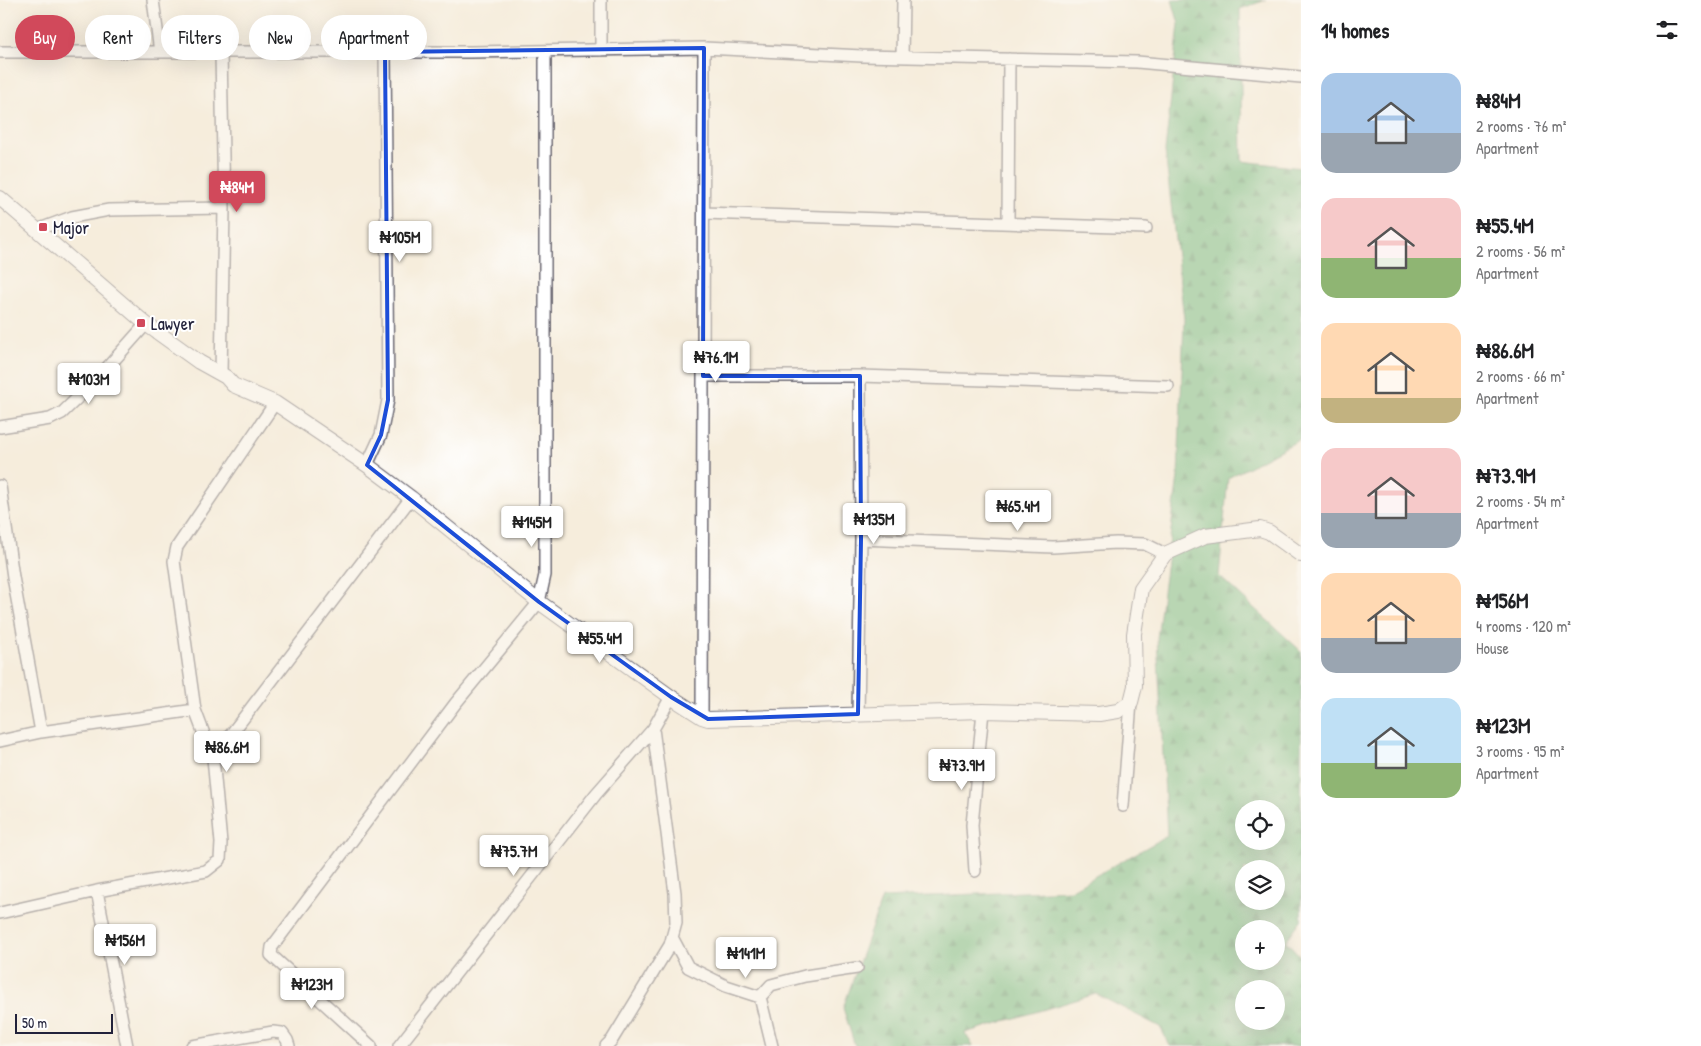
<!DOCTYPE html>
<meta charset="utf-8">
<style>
:root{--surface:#fff;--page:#f6f6f6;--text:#202124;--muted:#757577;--accent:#d1495b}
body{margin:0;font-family:"Patrick Hand",sans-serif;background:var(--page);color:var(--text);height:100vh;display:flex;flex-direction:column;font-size:19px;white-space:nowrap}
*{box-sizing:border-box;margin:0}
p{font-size:16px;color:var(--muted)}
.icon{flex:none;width:28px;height:28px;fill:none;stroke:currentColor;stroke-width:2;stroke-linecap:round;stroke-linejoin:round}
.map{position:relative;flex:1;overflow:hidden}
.sheet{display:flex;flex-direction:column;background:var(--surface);width:400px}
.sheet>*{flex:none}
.banner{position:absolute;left:15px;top:15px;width:475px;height:45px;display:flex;gap:10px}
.controls{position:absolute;left:1235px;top:800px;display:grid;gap:10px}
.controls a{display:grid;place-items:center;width:50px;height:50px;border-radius:50%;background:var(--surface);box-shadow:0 5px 20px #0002;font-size:25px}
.scale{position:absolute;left:15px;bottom:12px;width:98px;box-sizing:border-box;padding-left:5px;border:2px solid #22223b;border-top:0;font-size:14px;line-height:18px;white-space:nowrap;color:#22223b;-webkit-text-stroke:4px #fff;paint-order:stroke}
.price{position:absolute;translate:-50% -42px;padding:0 11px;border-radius:5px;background:#fff;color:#222;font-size:16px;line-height:32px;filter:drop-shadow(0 1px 2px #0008)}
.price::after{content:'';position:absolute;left:50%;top:30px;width:15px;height:11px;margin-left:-8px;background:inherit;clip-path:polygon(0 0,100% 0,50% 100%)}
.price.selected{background:var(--accent);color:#fff}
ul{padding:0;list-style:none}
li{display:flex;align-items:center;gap:15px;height:125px;padding:0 20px}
li span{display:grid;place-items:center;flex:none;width:140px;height:100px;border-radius:15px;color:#555}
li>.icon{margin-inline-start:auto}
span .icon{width:60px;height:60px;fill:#fffc;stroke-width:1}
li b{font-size:21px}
h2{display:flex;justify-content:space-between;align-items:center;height:60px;padding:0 20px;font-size:21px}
.pill{padding:0 18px;border-radius:22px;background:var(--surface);box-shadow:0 5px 20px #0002;font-size:18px;line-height:45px}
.pill.selected{background:var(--accent);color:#fff}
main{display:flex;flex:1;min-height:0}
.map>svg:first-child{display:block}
.forest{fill:url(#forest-firs);stroke:#496e5e;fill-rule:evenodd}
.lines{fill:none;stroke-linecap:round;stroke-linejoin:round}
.minor-casing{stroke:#6c6973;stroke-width:14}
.tertiary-casing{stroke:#6c6973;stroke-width:16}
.minor{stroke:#fff;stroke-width:11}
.tertiary{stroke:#fff;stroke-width:14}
.marked{fill:none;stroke:#1d4ed8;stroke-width:4;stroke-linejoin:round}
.poi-dot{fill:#d1495b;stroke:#fff;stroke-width:2}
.labels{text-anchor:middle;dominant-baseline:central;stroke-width:4;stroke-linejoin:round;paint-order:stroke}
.poi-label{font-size:18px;fill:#22223b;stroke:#fff;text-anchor:start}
</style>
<main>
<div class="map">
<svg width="1301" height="1046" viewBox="0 0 1301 1046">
<defs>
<pattern id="forest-firs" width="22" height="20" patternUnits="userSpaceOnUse" patternTransform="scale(1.25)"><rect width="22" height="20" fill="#70bb82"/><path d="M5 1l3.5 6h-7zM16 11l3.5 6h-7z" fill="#5c986c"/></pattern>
</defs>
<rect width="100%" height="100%" fill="#fff"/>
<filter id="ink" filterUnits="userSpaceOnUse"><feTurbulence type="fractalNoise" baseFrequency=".02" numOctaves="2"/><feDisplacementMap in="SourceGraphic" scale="10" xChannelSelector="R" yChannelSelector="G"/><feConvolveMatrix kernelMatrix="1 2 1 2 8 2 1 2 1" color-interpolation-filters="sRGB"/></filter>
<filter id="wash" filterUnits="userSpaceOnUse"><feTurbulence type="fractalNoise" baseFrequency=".0096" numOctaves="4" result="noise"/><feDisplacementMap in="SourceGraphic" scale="20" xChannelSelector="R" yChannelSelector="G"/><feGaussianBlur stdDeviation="1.12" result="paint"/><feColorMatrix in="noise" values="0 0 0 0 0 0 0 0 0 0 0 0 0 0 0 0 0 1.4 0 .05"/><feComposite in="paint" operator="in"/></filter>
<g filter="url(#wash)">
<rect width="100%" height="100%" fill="#f6eddc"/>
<path class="forest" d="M1172,0h94l-26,9 2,152 59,7v268l-2,4 -71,38 -9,98 82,75v269l-15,21 15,16v89h-131l-10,-19 -64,-33 -131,39 8,13h-118l-12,-38 39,-110 188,-8 97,-54 -10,-198 21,-162 6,-157 -19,-168 14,-127zM1244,809h32v32h-32zM1244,869h32v32h-32zM1244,929h32v32h-32zM1244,989h32v32h-32z"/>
</g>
<g filter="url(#ink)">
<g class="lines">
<defs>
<path id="minor" d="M153,0l7,52
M601,0v50
M0,52h470l234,-4 158,8 275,6 164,15
M221,53l3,155 -3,166
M902,57l1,-57
M704,213l442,15
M1008,223l1,-164
M37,230l35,-13 37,-7 115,-2
M703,376h157l308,10
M0,427l50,-8 12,-6 37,-36 47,-53
M367,465l14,-30 7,-35 -3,-348
M0,486l13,91 28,155
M861,539l192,8 63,-4 29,1 20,10
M195,710l-21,-149 3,-14 98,-144
M858,714l3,-175 -1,-163
M702,717l2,-669
M0,741l41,-9 154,-22 18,48
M1123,806l8,-104
M975,871l-3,-46 11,-114
M97,891l30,155
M0,913l97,-22 109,-20 14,-11 1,-17 -8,-85 198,-260
M672,937l16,30 38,19 34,11 12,49
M760,997l11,-12 34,-9 52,-8
M192,1046l81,-14 9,1 5,7 2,6
M371,1046l-100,-91 1,-8 183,-243 84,-102 6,-27v-524
M399,1046l197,-252 57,-65
M606,1046l6,-6 58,-95 6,-22 -1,-30 -22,-164 18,-32"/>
<path id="tertiary" d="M0,198l146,126 53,38 27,15 7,8 42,18 92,62 44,33 128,104 132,95 31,20 6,2 275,-8 116,3 19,-3 13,-9 4,-16 -1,-52 7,-46 24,-34 40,-18 55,-7 9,3 32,23"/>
</defs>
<use href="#minor" class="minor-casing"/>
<use href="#tertiary" class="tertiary-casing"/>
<use href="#minor" class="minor"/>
<use href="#tertiary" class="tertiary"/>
</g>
</g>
<path d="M0 0H1301V1046H0ZM704,48l-1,328h157l1,163 -3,175 -150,5 -37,-22 -132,-95 -172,-137 14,-30 7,-35 -3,-348z" fill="#f6eddc" fill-opacity=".55" fill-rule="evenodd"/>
<path class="marked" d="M704,48l-1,328h157l1,163 -3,175 -150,5 -37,-22 -132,-95 -172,-137 14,-30 7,-35 -3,-348z"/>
<g class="poi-dot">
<rect x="38" y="222" width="10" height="10" rx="2.5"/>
<rect x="136" y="318" width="10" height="10" rx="2.5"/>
</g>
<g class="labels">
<g class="poi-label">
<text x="53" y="227">Major</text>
<text x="151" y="323">Lawyer</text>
</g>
</g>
</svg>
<div class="controls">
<a><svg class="icon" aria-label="locate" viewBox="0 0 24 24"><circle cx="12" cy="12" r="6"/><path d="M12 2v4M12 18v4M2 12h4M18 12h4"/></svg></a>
<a><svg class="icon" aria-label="layers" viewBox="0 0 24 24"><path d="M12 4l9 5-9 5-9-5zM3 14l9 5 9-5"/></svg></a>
<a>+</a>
<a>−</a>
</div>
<div class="scale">50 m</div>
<b class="price selected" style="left:237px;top:213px">₦84M</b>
<b class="price" style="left:400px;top:263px">₦105M</b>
<b class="price" style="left:716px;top:383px">₦76.1M</b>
<b class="price" style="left:89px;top:405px">₦103M</b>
<b class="price" style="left:1018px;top:532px">₦65.4M</b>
<b class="price" style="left:874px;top:545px">₦135M</b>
<b class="price" style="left:532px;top:548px">₦145M</b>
<b class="price" style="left:600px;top:664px">₦55.4M</b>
<b class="price" style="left:227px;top:773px">₦86.6M</b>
<b class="price" style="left:962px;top:791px">₦73.9M</b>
<b class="price" style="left:514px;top:877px">₦75.7M</b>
<b class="price" style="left:125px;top:966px">₦156M</b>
<b class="price" style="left:746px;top:979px">₦141M</b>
<b class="price" style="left:312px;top:1010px">₦123M</b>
<div class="banner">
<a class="pill selected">Buy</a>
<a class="pill">Rent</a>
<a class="pill">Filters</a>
<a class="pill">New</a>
<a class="pill">Apartment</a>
</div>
</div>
<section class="sheet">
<h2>14 homes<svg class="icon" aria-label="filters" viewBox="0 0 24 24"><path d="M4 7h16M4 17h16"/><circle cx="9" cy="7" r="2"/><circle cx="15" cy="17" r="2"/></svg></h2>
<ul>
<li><span style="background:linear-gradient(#a9c7e8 60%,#9aa5b1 0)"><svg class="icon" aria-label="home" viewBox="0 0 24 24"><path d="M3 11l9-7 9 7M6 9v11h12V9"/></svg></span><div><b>₦84M</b><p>2 rooms · 76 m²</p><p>Apartment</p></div></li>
<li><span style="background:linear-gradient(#f6c9c9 60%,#8fb573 0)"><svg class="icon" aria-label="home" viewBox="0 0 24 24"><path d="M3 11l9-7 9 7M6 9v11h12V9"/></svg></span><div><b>₦55.4M</b><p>2 rooms · 56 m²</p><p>Apartment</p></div></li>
<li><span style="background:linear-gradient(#ffd9b3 75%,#c2b280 0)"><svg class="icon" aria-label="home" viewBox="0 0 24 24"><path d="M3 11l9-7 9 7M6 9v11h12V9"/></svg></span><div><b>₦86.6M</b><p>2 rooms · 66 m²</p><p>Apartment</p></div></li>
<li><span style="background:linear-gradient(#f6c9c9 65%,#9aa5b1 0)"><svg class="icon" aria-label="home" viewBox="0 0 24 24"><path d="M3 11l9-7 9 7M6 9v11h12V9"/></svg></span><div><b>₦73.9M</b><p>2 rooms · 54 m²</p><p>Apartment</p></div></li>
<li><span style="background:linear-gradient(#ffd9b3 65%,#9aa5b1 0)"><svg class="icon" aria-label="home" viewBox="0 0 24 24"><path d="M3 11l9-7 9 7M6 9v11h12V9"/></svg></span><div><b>₦156M</b><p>4 rooms · 120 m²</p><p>House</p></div></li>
<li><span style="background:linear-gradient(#bfe0f5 65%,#8fb573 0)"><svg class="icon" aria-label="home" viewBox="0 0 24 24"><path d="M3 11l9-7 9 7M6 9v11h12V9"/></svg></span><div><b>₦123M</b><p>3 rooms · 95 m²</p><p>Apartment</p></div></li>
</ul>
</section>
</main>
